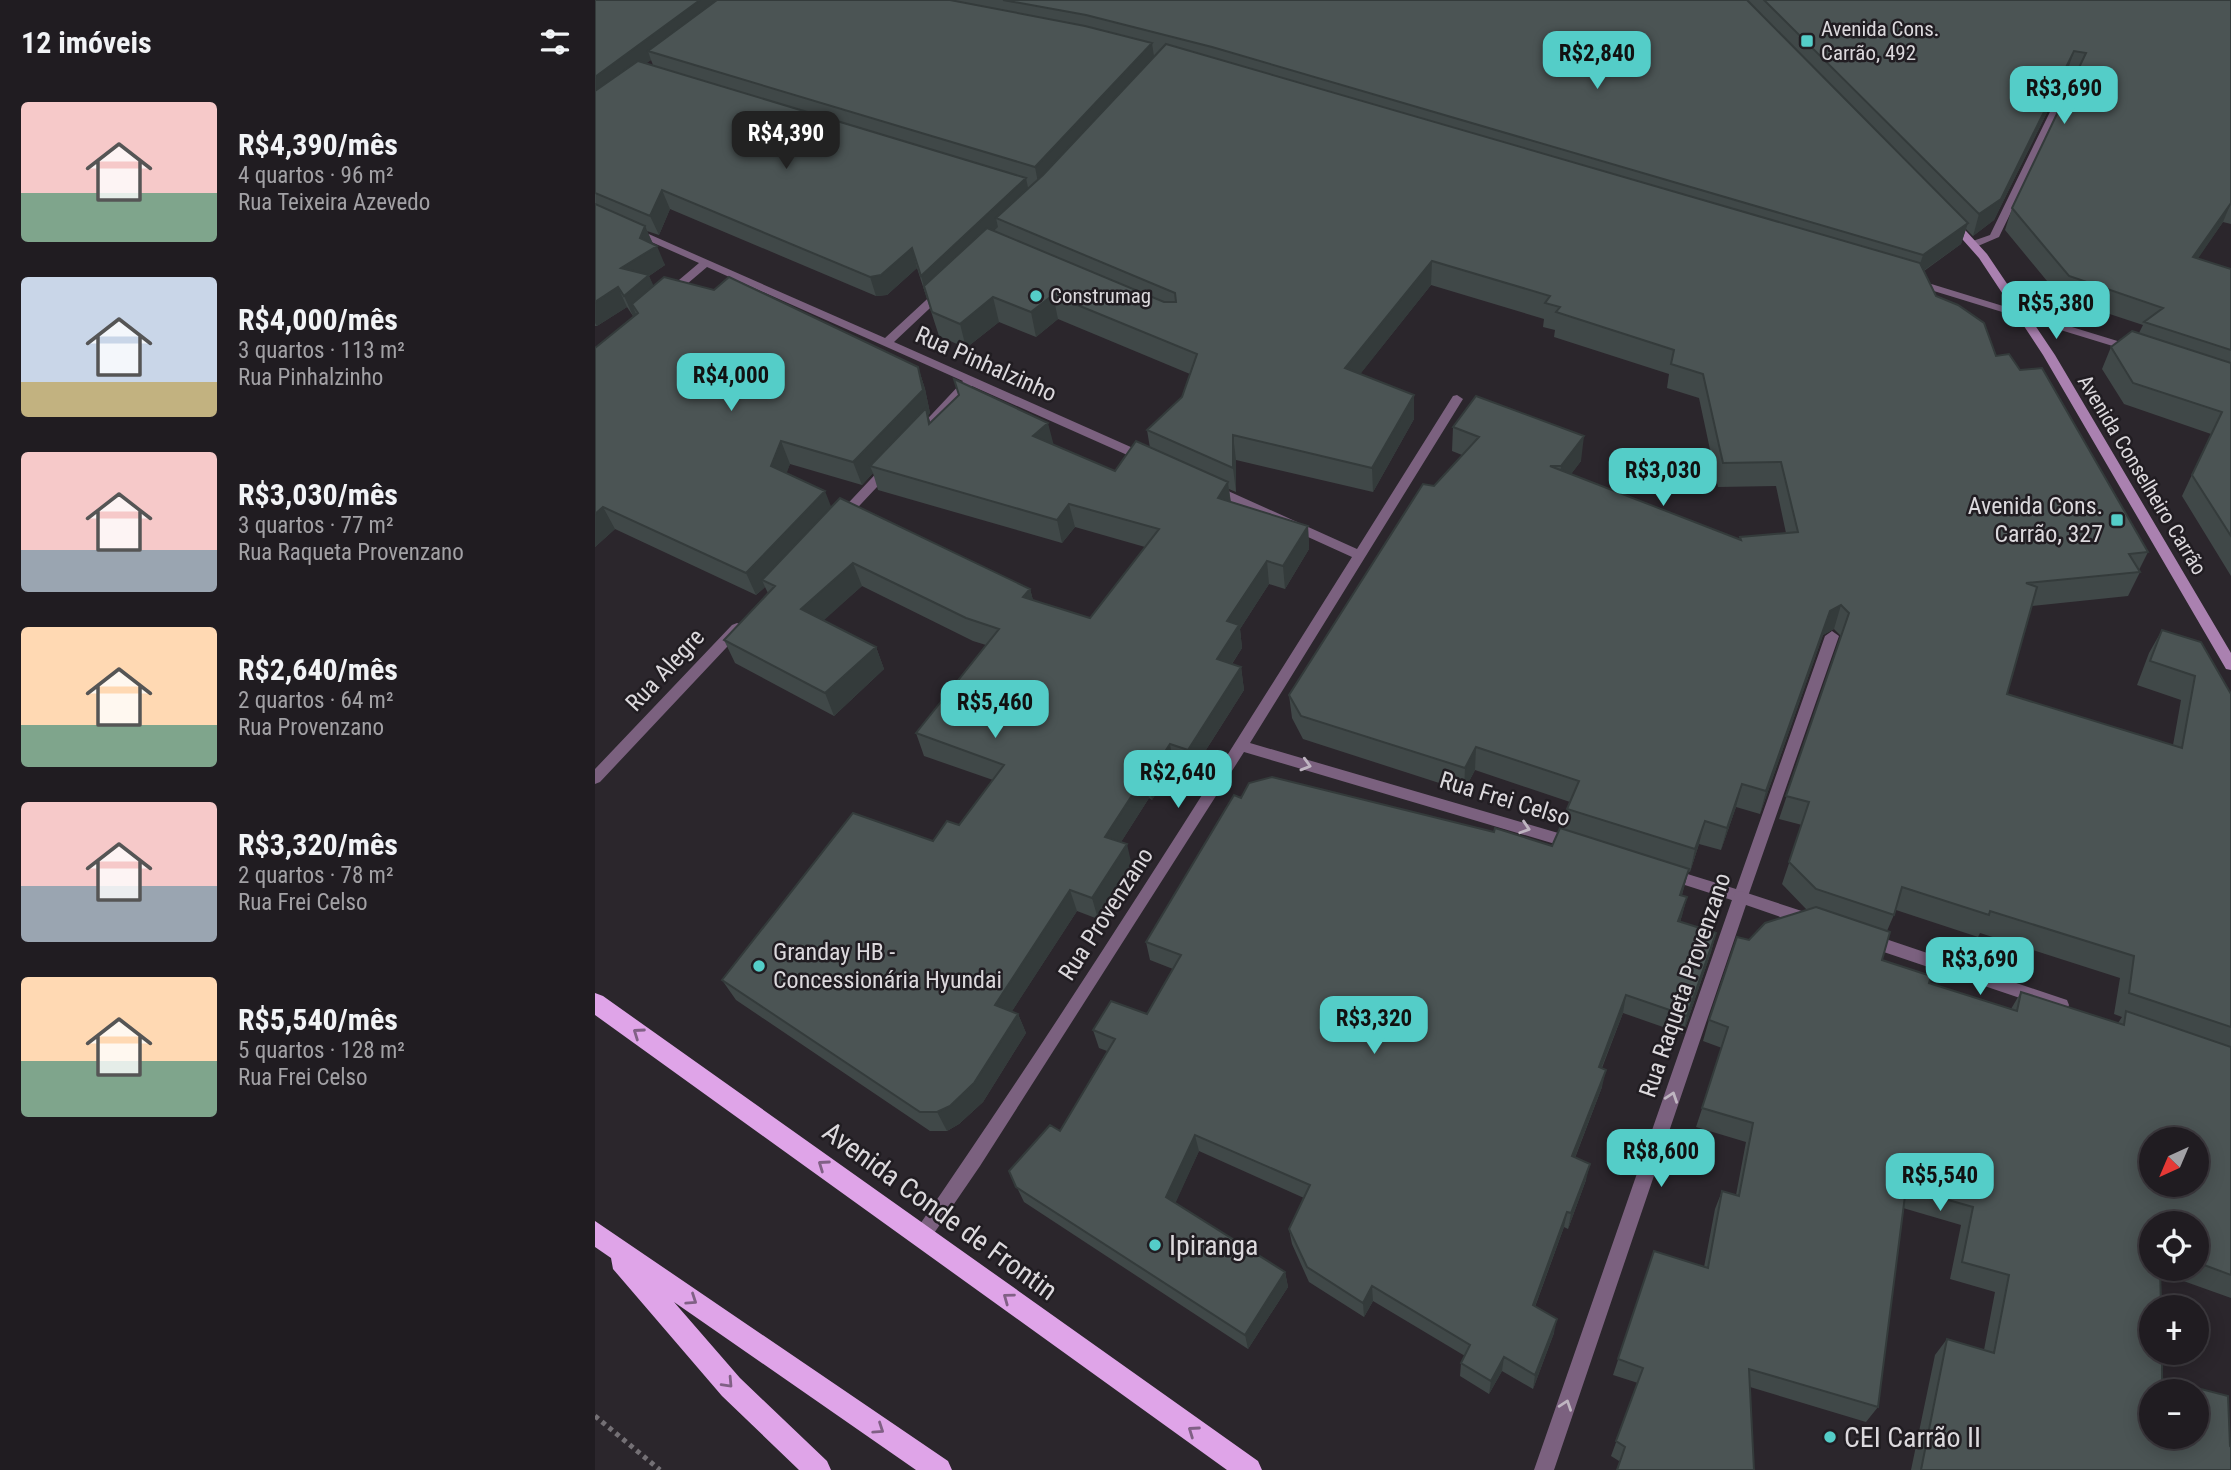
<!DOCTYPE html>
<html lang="pt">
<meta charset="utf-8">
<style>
:root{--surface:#201c21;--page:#28252a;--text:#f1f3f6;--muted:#a2a1a5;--line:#3d3a3f;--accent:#54cdc8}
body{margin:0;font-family:"Roboto Condensed",sans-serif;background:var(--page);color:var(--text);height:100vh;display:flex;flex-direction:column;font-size:26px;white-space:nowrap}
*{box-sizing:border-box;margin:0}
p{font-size:23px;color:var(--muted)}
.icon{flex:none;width:38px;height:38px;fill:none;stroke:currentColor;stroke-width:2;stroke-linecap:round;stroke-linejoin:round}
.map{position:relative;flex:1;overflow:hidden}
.panel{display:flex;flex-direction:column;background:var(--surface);width:595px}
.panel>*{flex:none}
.needle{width:46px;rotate:224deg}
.buttons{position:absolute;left:1544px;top:1127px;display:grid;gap:14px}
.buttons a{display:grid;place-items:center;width:70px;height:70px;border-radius:50%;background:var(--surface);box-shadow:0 4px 18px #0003,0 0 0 2px var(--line);font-size:35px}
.price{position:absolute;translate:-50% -60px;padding:0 16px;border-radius:14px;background:var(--accent);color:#111;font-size:23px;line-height:46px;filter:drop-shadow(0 2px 4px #0008)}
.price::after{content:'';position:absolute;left:50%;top:42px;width:21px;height:16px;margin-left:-10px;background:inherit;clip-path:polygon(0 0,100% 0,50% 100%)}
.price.selected{background:#222;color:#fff}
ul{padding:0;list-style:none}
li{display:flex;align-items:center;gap:21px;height:175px;padding:0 21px}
li span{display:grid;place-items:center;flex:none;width:196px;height:140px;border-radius:7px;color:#555}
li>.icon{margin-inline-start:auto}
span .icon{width:84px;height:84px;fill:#fffc;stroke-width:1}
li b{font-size:30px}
h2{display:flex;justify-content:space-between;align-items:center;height:84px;padding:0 21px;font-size:30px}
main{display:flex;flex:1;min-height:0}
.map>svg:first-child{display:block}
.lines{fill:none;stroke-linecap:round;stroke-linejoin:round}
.path{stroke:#747075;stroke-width:5;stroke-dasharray:4.5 4.5;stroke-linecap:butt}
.minor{fill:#7b617f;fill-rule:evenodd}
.tertiary{fill:#7b617f;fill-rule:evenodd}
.secondary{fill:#aa81b0;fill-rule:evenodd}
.trunk{fill:#dfa4e8;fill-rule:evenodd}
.wall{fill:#404848;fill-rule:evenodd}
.shaded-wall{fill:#343b3b}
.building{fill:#4b5454;stroke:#343b3b;stroke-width:2;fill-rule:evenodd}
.oneway{stroke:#bfb5c1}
.oneway2{stroke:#806085}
.poi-dot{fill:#54cdc8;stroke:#211d22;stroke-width:2.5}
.labels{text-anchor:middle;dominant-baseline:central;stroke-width:5;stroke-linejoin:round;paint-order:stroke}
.far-poi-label{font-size:21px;fill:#dcd9dd;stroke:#211d22;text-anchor:start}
.far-street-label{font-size:21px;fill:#dcd9dd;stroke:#211d22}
.street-label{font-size:24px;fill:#dcd9dd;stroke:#211d22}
.poi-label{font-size:24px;fill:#dcd9dd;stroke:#211d22;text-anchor:end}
.near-street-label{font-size:28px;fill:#dcd9dd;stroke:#211d22}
.near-poi-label{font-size:28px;fill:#dcd9dd;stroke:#211d22;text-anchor:start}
</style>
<main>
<section class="panel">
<h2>12 imóveis<svg class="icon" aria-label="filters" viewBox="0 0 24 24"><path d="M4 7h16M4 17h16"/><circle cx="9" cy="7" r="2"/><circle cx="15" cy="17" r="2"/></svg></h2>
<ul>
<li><span style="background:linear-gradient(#f6c9c9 65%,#7fa58c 0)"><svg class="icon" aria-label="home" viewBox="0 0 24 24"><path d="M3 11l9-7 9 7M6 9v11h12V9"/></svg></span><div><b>R$4,390/mês</b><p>4 quartos · 96 m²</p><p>Rua Teixeira Azevedo</p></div></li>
<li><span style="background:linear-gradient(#c9d6e8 75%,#c2b280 0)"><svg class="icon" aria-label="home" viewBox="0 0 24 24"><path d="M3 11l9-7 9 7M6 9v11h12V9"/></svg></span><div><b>R$4,000/mês</b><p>3 quartos · 113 m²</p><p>Rua Pinhalzinho</p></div></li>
<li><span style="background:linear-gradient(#f6c9c9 70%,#9aa5b1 0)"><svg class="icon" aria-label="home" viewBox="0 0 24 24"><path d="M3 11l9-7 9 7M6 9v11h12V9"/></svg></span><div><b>R$3,030/mês</b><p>3 quartos · 77 m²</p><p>Rua Raqueta Provenzano</p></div></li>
<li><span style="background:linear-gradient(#ffd9b3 70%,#7fa58c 0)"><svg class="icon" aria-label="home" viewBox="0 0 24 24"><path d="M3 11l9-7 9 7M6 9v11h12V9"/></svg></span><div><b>R$2,640/mês</b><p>2 quartos · 64 m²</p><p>Rua Provenzano</p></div></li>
<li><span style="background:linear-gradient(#f6c9c9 60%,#9aa5b1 0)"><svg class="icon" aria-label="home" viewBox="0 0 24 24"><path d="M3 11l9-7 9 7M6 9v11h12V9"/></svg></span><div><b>R$3,320/mês</b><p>2 quartos · 78 m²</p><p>Rua Frei Celso</p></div></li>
<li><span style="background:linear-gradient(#ffd9b3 60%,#7fa58c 0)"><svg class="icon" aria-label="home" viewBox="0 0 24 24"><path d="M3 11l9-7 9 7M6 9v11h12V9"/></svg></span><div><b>R$5,540/mês</b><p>5 quartos · 128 m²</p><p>Rua Frei Celso</p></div></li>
</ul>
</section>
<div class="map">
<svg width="1636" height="1470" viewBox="0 0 1636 1470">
<rect width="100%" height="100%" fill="#2b262c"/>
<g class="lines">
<path class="path" d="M0,1416l65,54"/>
<path class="minor" d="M1474,73l8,2 -78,162 -21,9h-8v-4l20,-7z
M40,228l250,110 53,-49h8v4l-52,49 257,114 2,3 -2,3h-8l-171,-76 -47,50h-8v-6l46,-49 -256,-114 -33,28h-8v-4l33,-28 -68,-30 -1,-2z
M1320,279l222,68 2,2 -6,4 -4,-2 -218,-67 -1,-2z
M862,395l6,4 -213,344 322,94 5,2 2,4 -2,4 -5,2 -328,-97 -264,414 -52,76 -6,3 -6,-3 -3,-6 3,-6c152,-220 294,-447 436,-673l-143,-65 -2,-3 2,-3h8l140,63 96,-153z
M293,464l6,4 -2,3 -46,49h-8l-2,-3 2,-3 46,-49z
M142,623l5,2 2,3 -2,3 -142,151 -5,2v-15l137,-144z
M1237,631l7,5 -93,266 -5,1 -78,-25 -2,-4 2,-4 5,-2 68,21 89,-253z"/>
<path class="tertiary" d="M1146,891l73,24 3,5 -3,5 -5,2 -63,-22 -192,565h-20l199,-573 3,-5z
M1273,933l193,65 6,2 2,5 -2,5 -6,2 -198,-67 -3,-5 3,-5z"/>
<path class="secondary" d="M1357,219l4,1 31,34 68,101 176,298v17l-5,-1 -183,-314 -64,-97 -32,-36z"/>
<path class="trunk" d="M0,993l8,3 655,465 4,9h-35l-632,-455z
M0,1221l353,240 4,9h-36l-242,-168 66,76 87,83 4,9h-32l-77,-74 -109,-127 -2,-11 -16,-11z"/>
</g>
<path class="wall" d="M0,0h1636v224l-8,-2 -26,37 34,10v307l-49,-80 29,-62 -87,-30 -22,-35 9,-22 28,-14 4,-8 -82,-27 -56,-68 7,-22 65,-135 -10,-1 -73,148 -21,16 -7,-7 -5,15 -37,27 12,25 60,60 152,196 -9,18 1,2 -12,24 -96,10 -25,88 166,51 8,-45 -44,-15 12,-32 13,-23 69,64v604l-70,-25 1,106 69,91h-320l24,-115 12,-16 37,11 11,-58 -45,-13 11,-54 -58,-17 -25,199 -12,15 -116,-35 -131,74 -8,-5 27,-73 -25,-8 41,-124 50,16 11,-58 7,-18 14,4 10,-53 -50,-15 26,-79 -19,-7 6,-21 40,-80 58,-30 -25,-26 20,-59 -23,-6 62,-183 -7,-7 -11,6 -63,179 -24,-7 -15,43 -22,-6 -9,28 -2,-1 -6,24 5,2 -7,25 36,11 -5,19 -28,82 -60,-21 -21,55v19l-27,71 11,22 -18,49 -4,-2 -29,80 19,26 -21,56 -31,-18 -13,23 -29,-18 1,-13 4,-7 -92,-55 -9,16 -55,-35 -17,-38 -3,-15 15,-31 -105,-47 -24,52 110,69 3,15 -40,62 -224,-147 -15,-31 51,-40 47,-80 -8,-3 -6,-18 54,-16 26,-45 -23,-9 -4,-18 95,-144 311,48 12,-16 3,-21 3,-7 -95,-32 -11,21 -161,-52 -11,-21 -3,-23 145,-209 28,-31 -10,-4 1,-24 128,34 -10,13 169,66v-3l46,-4 -10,-47 -58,1 -19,-89 -32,-10 2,-14 -115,-37 1,-7 -12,-3 1,-8 -113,-34 -71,89 54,45 -41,73 -137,-32v32l-7,-3 2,13 77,24 1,23 -24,40 -16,-5 -29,45 2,19 -10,16 9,3 3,23 -52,82 -18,-6 -22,34 -3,-2 -28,44 11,24 -34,53 -21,-8 -65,100 6,3 8,19 -43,69 -24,22 -12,7h-17l-194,-131 -14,-20 211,-139 26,-16 34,-45 -69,-24 -8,-23 70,-88 -13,-4 -111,-55 -39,34 53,27 8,22 -50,47 -99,-53 -11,-23 44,-47 -3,-6 -9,8 -141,-66 -20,18v-199l41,-34 -3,2 -6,-9 -30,19h-2zM56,60l2,5 -7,-2zM75,209l206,87 11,-1 30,-27 22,68 27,12 33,-26 37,15 22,-18 132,55 -8,23 -35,33 3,18 -35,23 -62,-27 -123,-21 -2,-8 2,-2 -5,-24 -7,-22 -265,-81 -4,-10 16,-11 -12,-21 -6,-13 12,4zM195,464l72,21 11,-12 5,17 184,53 13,-16 70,20 -55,71 -57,-18 -3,-11 -199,-82 -45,-34zM1301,910l82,27 2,-4 140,45 -6,36 8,3 -4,6 -97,-31 -10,17 -82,-26 -47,-23 5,-29zM1556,1223h45v46h-45z"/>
<path class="shaded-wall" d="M105,0h32l-84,51 3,9 -56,42v-25z
M557,43l3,20 -116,125 -4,-21z
M1479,51l-7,21 -73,148 -21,16 6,-22z
M431,178l4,19 -34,21 2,9 -72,68 -5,-19z
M67,190l8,19 -11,26 -9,-19z
M1636,203l-8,19 -39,57 9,-22z
M1373,223l-7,21 -45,32 7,-21z
M50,226l9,20h3l8,19 -16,11 9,19 -26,9 4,10 -3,2 -9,-20 -3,-28 19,-30z
M317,248l5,20 -30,27 -11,1 -6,-19z
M837,261l-1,24 -85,107 -1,-24z
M23,287l9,20 -30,19 -2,-3v-21z
M458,295l5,24 -22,18 -5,-25z
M398,297l6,25 -33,26 -6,-24z
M323,367l7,22 5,24 -2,2 5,16 -63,35 3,7 -11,12 -9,-23z
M819,395v24l-41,73 -1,-24z
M453,423l6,23 -21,-10z
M638,435l3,25v32l-3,-24z
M989,436l-3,25 -22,29 2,-24z
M186,441l9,23 -9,25 -10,-23z
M633,482l3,24 -13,-8z
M230,491l9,23 -72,66 3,7 -9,8 -10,-22z
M474,504l6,23 -13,16 -5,-23z
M8,507l12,22 -20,18v-33z
M713,526l1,23 -24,40 -2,-23z
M672,561l2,23 -29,45 2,19 -22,34 -3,-23 10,-38z
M258,563l9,23 -51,46 -10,-23z
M435,589l6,23 -13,-15z
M1246,605l-7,24 -11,6 -63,179 6,-23 64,-180z
M281,647l8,22 -50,47 -9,-23z
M646,667l3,23 -52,82 -4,-22z
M575,744l4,22 -22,34 -4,-22z
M881,747l-1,23 -11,21 1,-23z
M549,777l5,21 -38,60 -6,-21z
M1147,784l-6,23 -15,43 6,-22z
M1110,821l-6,23 -9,28 5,-23z
M532,844l5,22 -34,53 -6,-21z
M1094,869l-5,19 -9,26 5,-19z
M475,890l7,21 -74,114 -8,-20z
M1092,897l-5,19 -8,24 4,-19z
M1121,933l-5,19 -28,82 4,-18z
M1031,995l-3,18 -28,71 4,-17z
M423,1014l8,19 -43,69 -24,22 -12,7 -10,-19z
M1011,1070l-4,17 -33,86 3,-17z
M600,1135l4,16 -28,62 -5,-16z
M995,1164l-4,16 -18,49 3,-16z
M972,1212l-3,15 -34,93 3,-15z
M690,1272l3,15 -40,62 -3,-14z
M777,1286l1,15 -9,16 -1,-14z
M962,1319l-3,14 -21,56 2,-14z
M909,1357l-2,14 -13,23 2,-13z"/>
<path class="building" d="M0,0h105l-105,77z
M122,0h233l135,26 67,17 -117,124 -387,-116z
M408,0h744l221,223 -45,32 -711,-208 -126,-32z
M1169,0h467v203l-38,54 38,12v81l-87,-28 19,-14 -94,-32 -57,-68 74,-155 -12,-2 -73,148 -22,15z
M571,44l754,219 16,33 22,9 26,18 12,33 13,-2 11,16 22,-2 106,184 -19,2 11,18 -114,11 11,4 -30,107 175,54 13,-72 -45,-15 12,-31 39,12 30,52v333l-102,-34 5,-37 -144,-45 -1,4 -87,-28 -8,28 -78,-26 -27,-27 20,-60 -23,-6 63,-183 -8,-8 -11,6 -64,180 -24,-7 -15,44 -22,-7 -10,28 -128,-40 12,-28 -103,-34 -11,21 -164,-52 -12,-21 134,-211 11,2 45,-49 -26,-10 23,-31 108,40 -23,30h-11l191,74 -1,-3 58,-5 -17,-70 -58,1 -20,-89 -32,-10 3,-14 -118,-38 4,-5 -15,-4 5,-7 -118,-35 -87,107 69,27 -42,73 -139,-33v33l-86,-38 35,-33 15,-43 -144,-59 -22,17 -38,-15 -33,27 -28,-12 -8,-26 63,-58 177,74h12l-1,-9 -179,-75 47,-43z
M43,61l388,117 -105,98 -9,-28 -31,27 -11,2 -208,-87 -12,26 -55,-23v-102z
M0,204l50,22 -5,12 17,8 -36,22 28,7 -25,21 -6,-9 -23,15z
M69,277l50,13 15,-13 189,90 5,23 -70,72 -72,-21 -10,25 54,25 -79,82 -143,-66 -8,7v-166l43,-35 -6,-9z
M1537,331l99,32v173l-39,-61 30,-63 -89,-29 -22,-36z
M359,379l94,44 -15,13 82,35 21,-30 92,41 -10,16 90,28 -25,40 -16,-5 -40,60 12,4 -22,34 24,8 -53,83 -18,-6 -22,34 -4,-1 -39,60 22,7 -35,54 -22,-8 -75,115 23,9 -44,69 -24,23 -13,6h-17l-198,-132 131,-167 80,28 14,-20 12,4 45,-60 -88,-32 83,-104 -33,-11 -113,-55 -52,46 75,38 -51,46 -101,-53 51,-54 -13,-6 78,-82 190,91 -7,8 67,21 69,-89 -90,-25 -12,16 -187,-54 56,-58 3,16 30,-29z
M677,777l222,55 1,-4 57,18 8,-18 129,41 -9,26 7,2 -9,24 38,12 -29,83 -61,-21 -27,72 7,3 -34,86 18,8 -19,49 -4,-1 -34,93 24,14 -22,56 -31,-18 -13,24 -30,-18 9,-18 -98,-59 -9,17 -56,-36 -18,-38 21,-44 -115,-50 -29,62 119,75 -40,63 -229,-148 -7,-16 41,-46 10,6 55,-92 -22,-9 18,-29 36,13 34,-59 -35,-13 88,-147 7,3 8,-15z
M1221,907l74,25 -8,28 49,16 -2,7 88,28 4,-19 103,33 2,-14 105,36v228l-35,-13v-39h-45v46h9l1,38h-10v46h11v26l66,17 2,50 1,1v23h-310l26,-131 47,14 15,-78 -47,-13 11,-55 -67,-19 -28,219 -129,-38 5,101h-137l8,-23 -9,-6 27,-73 -25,-9 36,-108 54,17 14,-77 17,5 14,-73 -51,-15 26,-81 -19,-7 28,-83 12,3 16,-17zM1556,1139h45v46h-45zM1556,1391h45v46h-45z"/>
<defs><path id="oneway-chevron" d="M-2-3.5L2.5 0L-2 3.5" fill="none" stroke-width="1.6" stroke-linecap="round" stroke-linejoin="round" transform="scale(1.75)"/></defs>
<g class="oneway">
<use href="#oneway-chevron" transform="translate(711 765) rotate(16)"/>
<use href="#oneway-chevron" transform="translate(930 828) rotate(18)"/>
<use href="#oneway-chevron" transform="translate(1077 1097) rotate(-71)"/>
<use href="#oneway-chevron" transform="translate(971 1405) rotate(-71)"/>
</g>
<g class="oneway2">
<use href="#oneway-chevron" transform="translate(43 1033) rotate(-145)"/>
<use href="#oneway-chevron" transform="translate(228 1165) rotate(-145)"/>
<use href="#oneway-chevron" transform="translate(413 1298) rotate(-144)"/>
<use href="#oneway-chevron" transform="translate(97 1300) rotate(34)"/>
<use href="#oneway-chevron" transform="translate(133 1383) rotate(47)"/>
<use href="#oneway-chevron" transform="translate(284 1429) rotate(34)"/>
<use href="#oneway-chevron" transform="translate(598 1431) rotate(-145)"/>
</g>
<g class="poi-dot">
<rect x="1205" y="34" width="14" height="14" rx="3.5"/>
<circle cx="441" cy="296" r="7"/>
<rect x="1515" y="513" width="14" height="14" rx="3.5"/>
<circle cx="164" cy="966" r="7"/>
<circle cx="560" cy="1245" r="7"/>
<circle cx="1235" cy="1437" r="7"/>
</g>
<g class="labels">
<g class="far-poi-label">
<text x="1226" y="29">Avenida Cons.<tspan x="1226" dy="24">Carrão, 492</tspan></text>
<text x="455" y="296">Construmag</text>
</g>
<g class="far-street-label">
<text transform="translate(1547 475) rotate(59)">Avenida Conselheiro Carrão</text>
</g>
<g class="street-label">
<text transform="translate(391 364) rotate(24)">Rua Pinhalzinho</text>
<text transform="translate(70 670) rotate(-47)">Rua Alegre</text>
<text transform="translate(910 799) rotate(17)">Rua Frei Celso</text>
<text transform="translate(511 914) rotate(-57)">Rua Provenzano</text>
<text transform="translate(1090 985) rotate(-71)">Rua Raqueta Provenzano</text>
</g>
<g class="poi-label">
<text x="1508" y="506">Avenida Cons.<tspan x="1508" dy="28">Carrão, 327</tspan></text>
<text x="178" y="952" text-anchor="start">Granday HB -<tspan x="178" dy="28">Concessionária Hyundai</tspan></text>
</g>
<g class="near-street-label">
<text transform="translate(345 1211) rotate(36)">Avenida Conde de Frontin</text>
</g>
<g class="near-poi-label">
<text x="574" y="1245">Ipiranga</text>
<text x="1249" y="1437">CEI Carrão II</text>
</g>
</g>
</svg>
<div class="buttons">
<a><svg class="needle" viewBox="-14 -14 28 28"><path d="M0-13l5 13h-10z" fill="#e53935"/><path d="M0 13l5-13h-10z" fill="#a2a1a5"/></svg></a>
<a><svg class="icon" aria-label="locate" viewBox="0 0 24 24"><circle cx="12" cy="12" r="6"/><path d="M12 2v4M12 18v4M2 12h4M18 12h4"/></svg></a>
<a>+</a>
<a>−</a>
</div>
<b class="price" style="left:1002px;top:91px">R$2,840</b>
<b class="price" style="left:1469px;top:126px">R$3,690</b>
<b class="price selected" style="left:191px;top:171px">R$4,390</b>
<b class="price" style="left:1461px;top:341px">R$5,380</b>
<b class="price" style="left:136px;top:413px">R$4,000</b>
<b class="price" style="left:1068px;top:508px">R$3,030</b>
<b class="price" style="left:400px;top:740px">R$5,460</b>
<b class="price" style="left:583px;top:810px">R$2,640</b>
<b class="price" style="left:1385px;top:997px">R$3,690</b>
<b class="price" style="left:779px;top:1056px">R$3,320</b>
<b class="price" style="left:1066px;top:1189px">R$8,600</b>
<b class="price" style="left:1345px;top:1213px">R$5,540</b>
</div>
</main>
